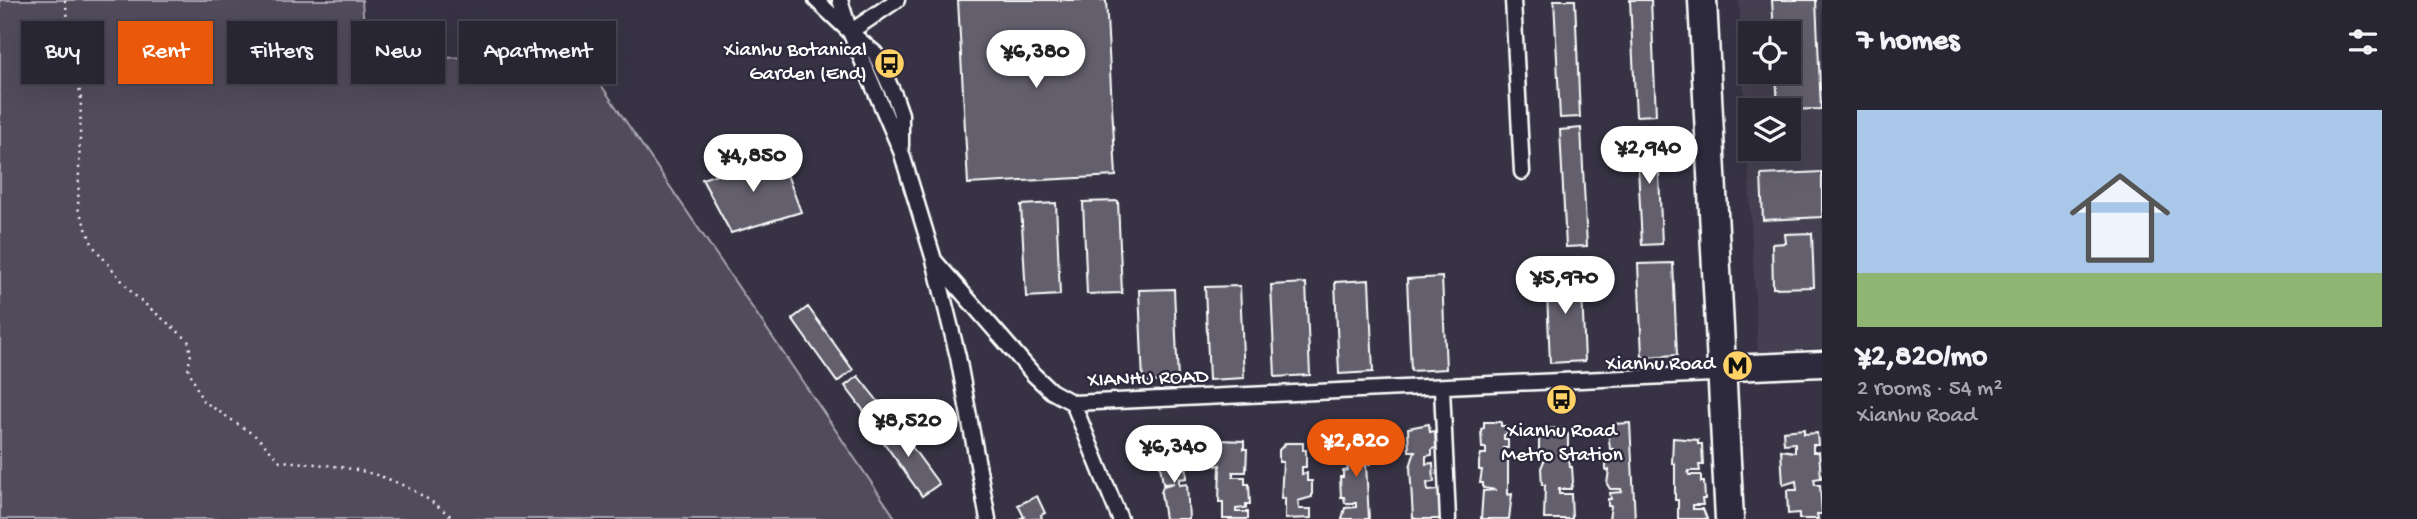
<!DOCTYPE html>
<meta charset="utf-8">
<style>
:root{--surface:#292634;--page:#312e3c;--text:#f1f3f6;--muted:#a5a5ac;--line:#45434f;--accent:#ea580c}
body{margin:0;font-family:"Gochi Hand",sans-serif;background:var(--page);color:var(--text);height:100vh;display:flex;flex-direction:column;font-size:26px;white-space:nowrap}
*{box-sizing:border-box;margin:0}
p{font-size:23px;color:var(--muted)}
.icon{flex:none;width:38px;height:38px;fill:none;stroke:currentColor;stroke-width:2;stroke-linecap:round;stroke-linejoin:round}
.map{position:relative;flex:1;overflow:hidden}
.drawer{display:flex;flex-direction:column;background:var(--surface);width:595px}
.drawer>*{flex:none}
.guide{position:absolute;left:21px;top:21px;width:665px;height:63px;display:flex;gap:14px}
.tools{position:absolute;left:1738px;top:21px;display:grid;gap:14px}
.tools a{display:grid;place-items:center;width:63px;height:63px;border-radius:0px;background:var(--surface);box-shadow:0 7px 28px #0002,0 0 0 2px var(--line);font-size:35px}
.price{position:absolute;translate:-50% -60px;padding:0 16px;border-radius:24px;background:#fff;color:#222;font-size:23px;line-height:46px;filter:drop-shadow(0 2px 4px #0008)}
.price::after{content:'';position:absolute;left:50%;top:42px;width:21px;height:16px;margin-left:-10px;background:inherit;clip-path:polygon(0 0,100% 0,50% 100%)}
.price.on{background:var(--accent);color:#fff}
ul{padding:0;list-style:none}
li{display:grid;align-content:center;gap:14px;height:371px;padding:0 35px}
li+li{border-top:2px solid var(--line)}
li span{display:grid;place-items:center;height:217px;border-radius:0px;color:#555}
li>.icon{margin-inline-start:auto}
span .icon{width:126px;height:126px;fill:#fffc;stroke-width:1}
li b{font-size:30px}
h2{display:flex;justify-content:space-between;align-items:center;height:84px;padding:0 35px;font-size:30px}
.chip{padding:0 24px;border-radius:0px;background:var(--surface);box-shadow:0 7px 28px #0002,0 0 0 2px var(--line);font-size:24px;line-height:63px}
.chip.on{background:var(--accent);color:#fff}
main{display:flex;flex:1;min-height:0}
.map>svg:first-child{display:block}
.built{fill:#444051;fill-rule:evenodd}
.green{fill:#514c5c;stroke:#a8a6ae;stroke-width:2}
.building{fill:#635f6d;stroke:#fff;stroke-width:2}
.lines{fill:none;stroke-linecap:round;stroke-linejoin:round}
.minor-casing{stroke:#fff;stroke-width:19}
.path{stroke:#fff;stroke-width:2.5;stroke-dasharray:2 5;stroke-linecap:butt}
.minor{stroke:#2f2a3d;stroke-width:14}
.labels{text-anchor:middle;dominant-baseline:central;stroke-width:5;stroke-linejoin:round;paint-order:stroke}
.poi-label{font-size:21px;fill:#fff;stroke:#2f2a3d;text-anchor:end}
.street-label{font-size:21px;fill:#fff;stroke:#2f2a3d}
</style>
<main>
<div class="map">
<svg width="1822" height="519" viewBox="0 0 1822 519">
<rect width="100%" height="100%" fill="#373345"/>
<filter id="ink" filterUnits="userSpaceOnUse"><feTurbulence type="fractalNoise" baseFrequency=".0143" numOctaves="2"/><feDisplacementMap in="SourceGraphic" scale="14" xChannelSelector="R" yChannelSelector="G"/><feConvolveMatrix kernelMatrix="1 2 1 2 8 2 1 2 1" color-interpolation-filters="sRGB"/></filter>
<g filter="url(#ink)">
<path class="built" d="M1739,0h83v348l-64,4zM1750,33h38v39h-38zM1750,110h38v39h-38z"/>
<path class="green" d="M0,0h362l4,58 216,-1 314,462h-896z"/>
<path class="building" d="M958,0h148l10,176 -148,8z
M1554,0h21l5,117 -20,1z
M1630,0h21l5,115 -20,1z
M1772,0h44l5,109 -43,1 -2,-38h12v-39h-14z
M1657,127l5,117 -20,1 -6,-117z
M1581,128l6,118 -21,1 -6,-117z
M779,153l22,59 -70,21 -29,-54z
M1822,172v45l-59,3 -2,-45z
M1118,201l4,92 -35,1 -4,-92z
M1056,203l4,92 -34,2 -5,-92z
M1812,233l2,54 -41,1 -1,-44 14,-1 -1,-9z
M1673,263l4,92 -35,2 -4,-93z
M1581,269l4,92 -35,2 -4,-93z
M1442,277l4,92 -35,2 -4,-92z
M1369,280l4,92 -34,2 -4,-92z
M1306,283l4,92 -35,2 -4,-92z
M1240,286l4,92 -35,2 -4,-93z
M1174,289l4,92 -35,1 -4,-92z
M808,307l45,63 -16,12 -45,-63z
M858,376l23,29 -14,10 -22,-29z
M893,421l46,63 -17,12 -45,-63z
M1484,422h17v4h5l1,9h-3v4h4v9h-5l5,10v37l4,-1 -3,25h-28l2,-28 13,-1 -13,-2v-5h-3l2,-13h-3v-8l2,-8h5v-6h-4l-1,-19 3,-1z
M1630,423l5,96h-26l2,-13h-3v-7h3l-1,-6 12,-1 -1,-3h-11l-3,-5 2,-14h-3v-7h3v-8h5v-6h-4l-2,-18h5v-7z
M1429,424l1,8 5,-1 1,17 -4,1v6l-6,1v8l7,-1 1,19 -7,1 1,8 12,-1v29h-24l-3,-1 -3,-51 5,-16h-6l-1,-23z
M1562,428v7l6,-1v17h-5l1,8h5l1,8h2l1,15 -2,7h-12v5h12l1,25h-28l1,-34h-3l-1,-17 6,-14 -8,-3v-13l6,-3v-6z
M1804,429v5l13,-1 1,12h-5v7h6l2,26 -7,1 1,6h5l2,29h-5l1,5h-19v-6l-11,1 -1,-24h10l-1,-9 -13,4 -2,-35 14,2v-9l-11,1 -1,-13z
M1365,436l1,18h4v10h-4l3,55h-27l3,-11 11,-1v-4h-11l-1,-6h-3l-1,-20h3v-6l5,-1 -4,-25h3v-8z
M1673,438l25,2v4h4l1,21h-4l1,6h-12l1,4h12v7h3l1,17h-3l1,6h-10v4h10l4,10h-29v-19h-3v-36h-3z
M1218,440l26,1v8h3l-1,23h-13v5h12v7h4l1,20h-4v4l-10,1v3h12v7h-25v-17h-4l1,-37 -4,1z
M1286,443h17v7h3v17h-4v7l5,-1v8h5v16l-14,4 1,8h12v9l-26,1v-21l-4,1 2,-37h-4v-12z
M1185,448l2,30 -8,1v6l8,-1 2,35h-24l-4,-26 2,-7 11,-3 -11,1 -4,-25 2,-6z
M1037,496l8,17 -4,2 1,4h-23l5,-2 -6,-12z"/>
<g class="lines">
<defs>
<path id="minor" d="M816,0l34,32 51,119 33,109 24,97 30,162
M840,0l10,32 25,21 20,44 6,17v32
M1513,0l9,172
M1696,0l27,519
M1709,0l27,519
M850,32l47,-32
M934,260l100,115 17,16 22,12 749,-34
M1722,369l6,-6 94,-4
M1442,388l6,131
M1073,403l47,116"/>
</defs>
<use href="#minor" class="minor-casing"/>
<path class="path" d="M65,0l16,99 -3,109 15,38 40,48 55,46 3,14 -3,14 14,32 55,37 23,24c70,5 118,10 174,58"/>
<use href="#minor" class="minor"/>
</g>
</g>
<defs>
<symbol id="bus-disc" viewBox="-11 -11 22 22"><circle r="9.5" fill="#ffd166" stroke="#2f2a3d"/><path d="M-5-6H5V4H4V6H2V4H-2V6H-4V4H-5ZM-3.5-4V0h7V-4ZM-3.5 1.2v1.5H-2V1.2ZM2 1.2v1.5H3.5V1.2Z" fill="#111"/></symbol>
<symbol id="metro-disc" viewBox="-11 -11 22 22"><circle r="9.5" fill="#ffd166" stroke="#2f2a3d"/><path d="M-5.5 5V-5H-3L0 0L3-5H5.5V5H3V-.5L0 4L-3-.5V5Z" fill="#111"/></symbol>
</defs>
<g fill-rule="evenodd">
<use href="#bus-disc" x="872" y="46" width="35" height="35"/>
<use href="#metro-disc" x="1720" y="348" width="35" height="35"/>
<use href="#bus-disc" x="1544" y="382" width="35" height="35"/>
</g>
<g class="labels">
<g class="poi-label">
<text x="867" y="51">Xianhu Botanical<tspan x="867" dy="24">Garden (End)</tspan></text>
<text x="1715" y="365">Xianhu Road</text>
<text x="1562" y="432" text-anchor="middle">Xianhu Road<tspan x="1562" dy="24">Metro Station</tspan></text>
</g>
<g class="street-label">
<text transform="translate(1148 380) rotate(-2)">XIANHU ROAD</text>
</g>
</g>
</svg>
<div class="tools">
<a><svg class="icon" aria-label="locate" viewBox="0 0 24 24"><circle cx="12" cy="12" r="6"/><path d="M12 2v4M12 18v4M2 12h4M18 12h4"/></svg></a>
<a><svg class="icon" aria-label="layers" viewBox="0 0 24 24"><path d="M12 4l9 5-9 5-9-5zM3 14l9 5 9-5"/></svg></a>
</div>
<b class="price" style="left:1036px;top:90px">¥6,380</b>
<b class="price" style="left:1649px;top:186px">¥2,940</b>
<b class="price" style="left:753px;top:194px">¥4,850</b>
<b class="price" style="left:1565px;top:316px">¥5,970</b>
<b class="price" style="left:908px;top:459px">¥8,520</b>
<b class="price on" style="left:1356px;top:479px">¥2,820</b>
<b class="price" style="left:1174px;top:485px">¥6,340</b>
<div class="guide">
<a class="chip">Buy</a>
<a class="chip on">Rent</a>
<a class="chip">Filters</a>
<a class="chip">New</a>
<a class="chip">Apartment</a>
</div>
</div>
<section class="drawer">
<h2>7 homes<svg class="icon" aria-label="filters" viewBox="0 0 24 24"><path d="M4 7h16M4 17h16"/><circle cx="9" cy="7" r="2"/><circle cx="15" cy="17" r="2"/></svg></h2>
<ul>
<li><span style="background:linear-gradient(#a9c7e8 75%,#8fb573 0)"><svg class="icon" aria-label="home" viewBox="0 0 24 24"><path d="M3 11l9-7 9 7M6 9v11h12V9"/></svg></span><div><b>¥2,820/mo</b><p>2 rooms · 54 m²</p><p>Xianhu Road</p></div></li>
</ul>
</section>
</main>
